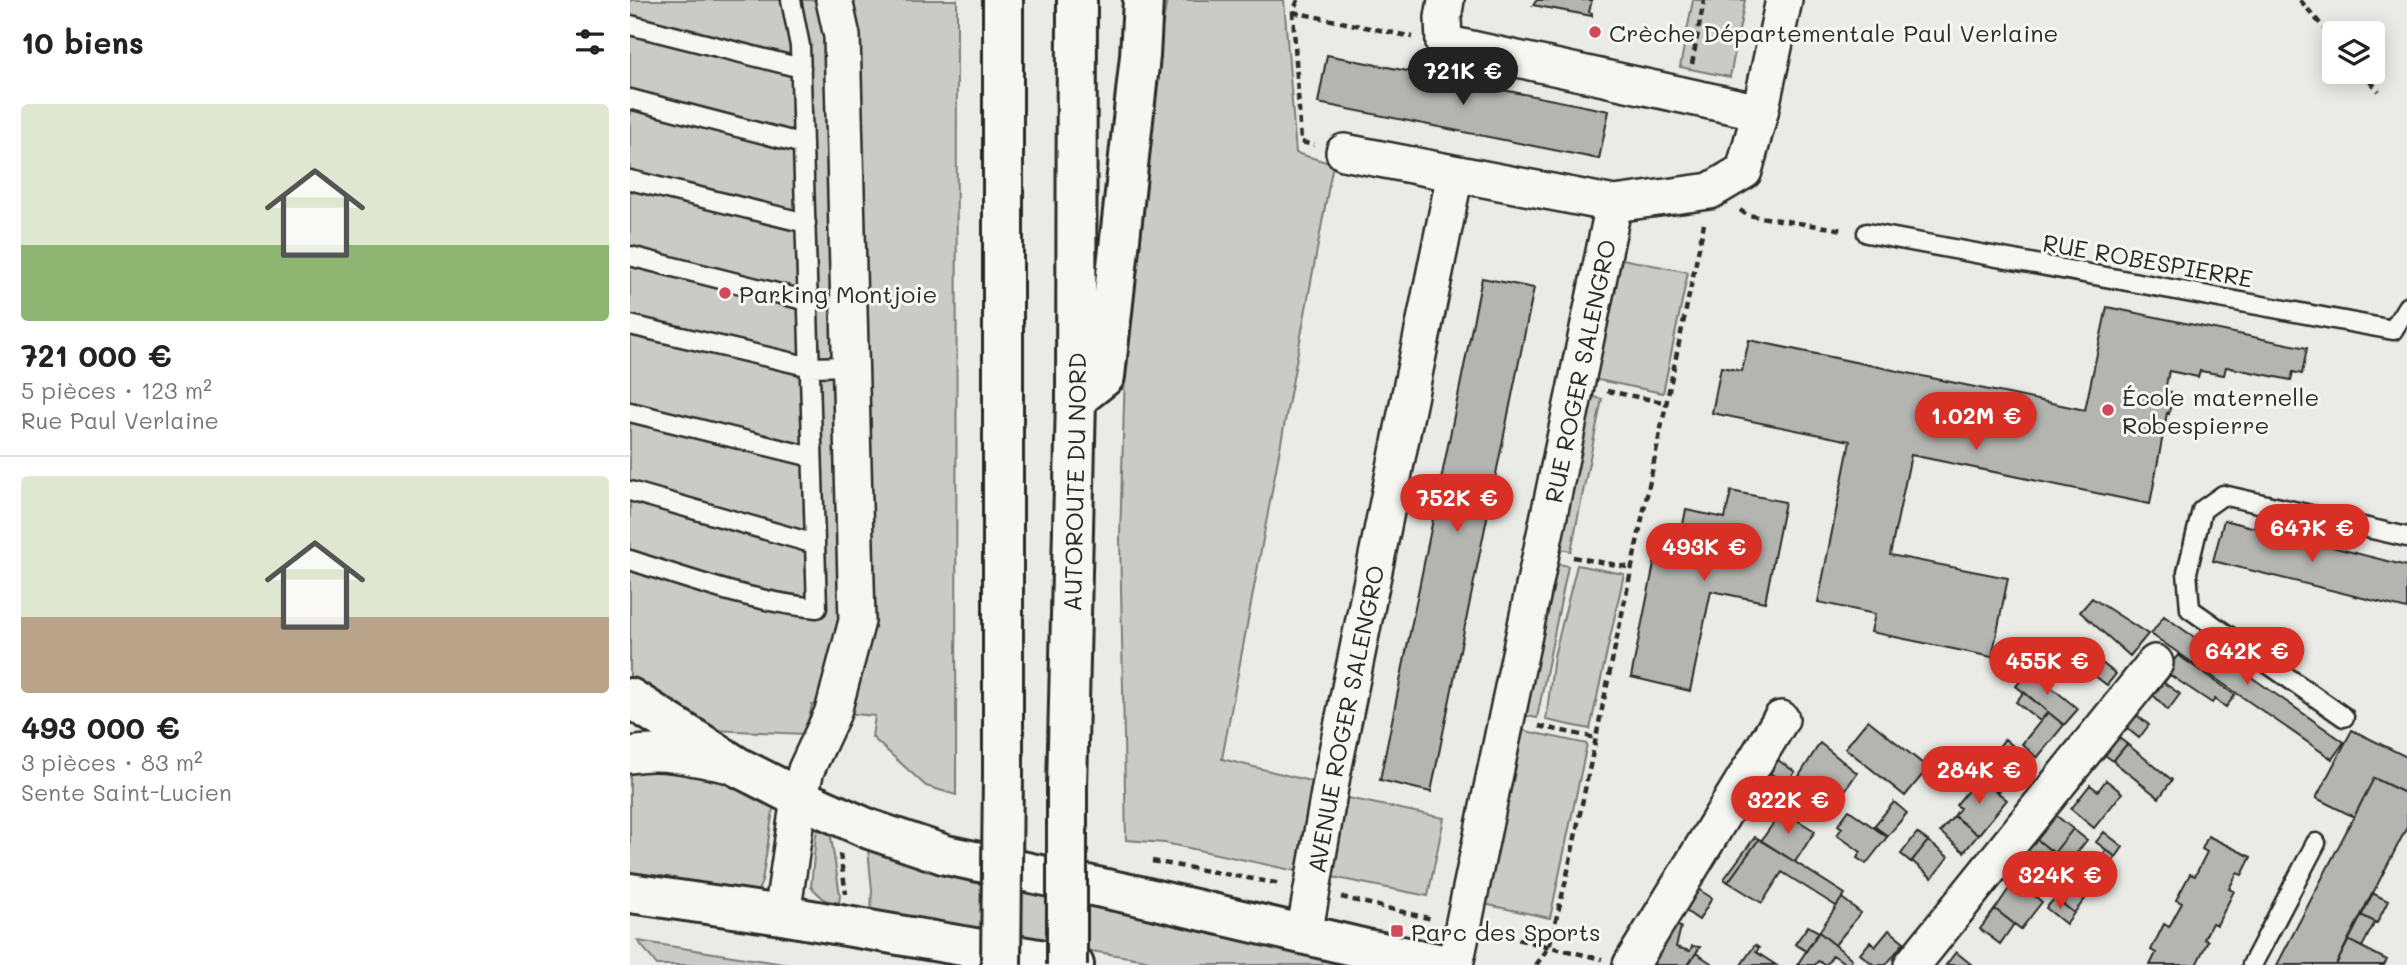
<!DOCTYPE html>
<html lang="fr">
<meta charset="utf-8">
<style>
:root{--surface:#fff;--page:#f2f2f2;--text:#222;--muted:#767676;--line:#e0e0e0;--accent:#d93025}
body{margin:0;font-family:Mali,sans-serif;background:var(--page);color:var(--text);height:100vh;display:flex;flex-direction:column;font-size:26px;white-space:nowrap}
*{box-sizing:border-box;margin:0}
p{font-size:23px;color:var(--muted)}
.icon{flex:none;width:38px;height:38px;fill:none;stroke:currentColor;stroke-width:2;stroke-linecap:round;stroke-linejoin:round}
.map{position:relative;flex:1;overflow:hidden}
.details{display:flex;flex-direction:column;background:var(--surface);width:630px}
.details>*{flex:none}
.buttons{position:absolute;left:1692px;top:21px;display:grid;gap:14px}
.buttons a{display:grid;place-items:center;width:63px;height:63px;border-radius:7px;background:var(--surface);box-shadow:0 4px 18px #0003;font-size:35px}
.price{position:absolute;translate:-50% -60px;padding:0 16px;border-radius:24px;background:var(--accent);color:#fff;font-size:23px;line-height:46px;filter:drop-shadow(0 2px 4px #0008)}
.price::after{content:'';position:absolute;left:50%;top:42px;width:21px;height:16px;margin-left:-10px;background:inherit;clip-path:polygon(0 0,100% 0,50% 100%)}
.price.selected{background:#222;color:#fff}
ul{padding:0;list-style:none}
li{display:grid;align-content:center;gap:14px;height:371px;padding:0 21px}
li+li{border-top:2px solid var(--line)}
li span{display:grid;place-items:center;height:217px;border-radius:7px;color:#555}
li>.icon{margin-inline-start:auto}
span .icon{width:126px;height:126px;fill:#fffc;stroke-width:1}
li b{font-size:30px}
h2{display:flex;justify-content:space-between;align-items:center;height:84px;padding:0 21px;font-size:30px}
main{display:flex;flex:1;min-height:0}
.map>svg:first-child{display:block}
.green{fill:#cacac7;stroke:#7a7a79;stroke-width:2}
.building{fill:#b4b4b1;stroke:#2b2b2b;stroke-width:2}
.lines{fill:none;stroke-linecap:round;stroke-linejoin:round}
.lane-casing{stroke:#2b2b2b;stroke-width:23}
.street-casing{stroke:#2b2b2b;stroke-width:40}
.primary-casing{stroke:#2b2b2b;stroke-width:44}
.highway-casing{stroke:#2b2b2b;stroke-width:44}
.path{stroke:#2b2b2b;stroke-width:4.5;stroke-dasharray:7 5;stroke-linecap:butt}
.lane{stroke:#f6f6f2;stroke-width:18}
.street{stroke:#f6f6f2;stroke-width:35}
.primary{stroke:#f6f6f2;stroke-width:38}
.highway{stroke:#f6f6f2;stroke-width:38}
.highway-bridge-casing{stroke:#2b2b2b;stroke-width:44;stroke-linecap:butt}
.highway-bridge{stroke:#f6f6f2;stroke-width:38}
.poi-dot{fill:#d1495b;stroke:#f6f6f2;stroke-width:2.5}
.labels{text-anchor:middle;dominant-baseline:central;stroke-width:6;stroke-linejoin:round;paint-order:stroke}
.poi-label{font-size:24px;fill:#2b2b2b;stroke:#f6f6f2;text-anchor:start}
.street-label{font-size:24px;fill:#2b2b2b;stroke:#f6f6f2}
</style>
<main>
<section class="details">
<h2>10 biens<svg class="icon" aria-label="filters" viewBox="0 0 24 24"><path d="M4 7h16M4 17h16"/><circle cx="9" cy="7" r="2"/><circle cx="15" cy="17" r="2"/></svg></h2>
<ul>
<li><span style="background:linear-gradient(#dfe7d0 65%,#8fb573 0)"><svg class="icon" aria-label="home" viewBox="0 0 24 24"><path d="M3 11l9-7 9 7M6 9v11h12V9"/></svg></span><div><b>721 000 €</b><p>5 pièces · 123 m²</p><p>Rue Paul Verlaine</p></div></li>
<li><span style="background:linear-gradient(#dfe7d0 65%,#b9a48a 0)"><svg class="icon" aria-label="home" viewBox="0 0 24 24"><path d="M3 11l9-7 9 7M6 9v11h12V9"/></svg></span><div><b>493 000 €</b><p>3 pièces · 83 m²</p><p>Sente Saint-Lucien</p></div></li>
</ul>
</section>
<div class="map">
<svg width="1777" height="965" viewBox="0 0 1777 965">
<rect width="100%" height="100%" fill="#eaeae6"/>
<filter id="ink" filterUnits="userSpaceOnUse"><feTurbulence type="fractalNoise" baseFrequency=".0143" numOctaves="2"/><feDisplacementMap in="SourceGraphic" scale="14" xChannelSelector="R" yChannelSelector="G"/><feConvolveMatrix kernelMatrix="1 2 1 2 8 2 1 2 1" color-interpolation-filters="sRGB"/></filter>
<g filter="url(#ink)">
<path class="green" d="M0,0h327l-1,795 -30,-9 -54,-49 3,-21 -42,-4 -21,-7 -7,29 -94,-4 -81,-51z
M537,0h117l12,153 37,11 -111,595 96,24 -22,88 -131,-28 -39,-3 -6,-303 10,-332z
M1063,0h52l-15,77 -50,-10z
M977,256l81,16 -25,121 -80,-16z
M949,394l23,5 -31,152 -23,-4z
M915,561l23,5 -31,152 -23,-5z
M947,565l47,9 -34,155 -44,-9 8,-64z
M881,728l76,16 -37,174 -76,-16z
M0,766l86,7 58,31 -12,77 -4,10 -8,3h-12l-108,-20z
M713,797l101,21 -16,78 -101,-20z
M190,825l13,1 -2,11 9,58 -1,8 -14,-3 -14,-13 5,-52z
M237,839l535,126h-240l-21,-6 -256,-41 -14,-6 1,-22z
M8,941l152,24h-133z"/>
<path class="building" d="M907,0h55l-3,12 3,1v3l-59,-11z
M697,55l282,56 -10,48 -281,-56z
M852,278l52,10 -103,504 -51,-12z
M1477,307l200,41 -5,26 -9,-2 -2,8 -65,-13 -2,8 -24,-4 -2,6 -29,-6 -4,19 6,2 -2,9 2,1 -2,12 -2,-1 -17,91 -239,-49 -21,100 118,23 -16,79 -121,-25 4,-18 -57,-12 32,-161 -138,-28 9,-46 21,4 7,-31 336,70z
M1101,491l54,11 -20,100 -54,-11 -21,100 -59,-14 25,-123 20,4 10,-48 39,8z
M1594,520l183,46v43l-194,-48z
M1462,598l56,36 -18,22 -50,-44z
M1534,616l180,126 -12,17 -181,-125z
M1458,652l28,22 -9,11 -29,-22z
M1548,655l57,40 -9,12 -11,-8 -3,4 -42,-28 -6,8 16,11 -12,16 -19,-19z
M1404,665l5,5 -4,4 43,35 -14,16 -48,-39z
M1394,692l24,20 -8,9 -24,-19z
M1418,712l16,13 -27,33 -15,-14z
M1503,712l16,13 -10,13 -16,-13z
M1238,720l60,48 -23,28 -60,-48z
M1722,730l55,27v37l-33,-16 -20,39 -38,-19z
M1485,735l12,9 -14,17 -12,-9z
M1375,739l8,7 -7,9 14,11 -22,27 -22,-18z
M1190,743l37,30 -20,29 -38,-26z
M1497,744l45,36 -13,18 -46,-37z
M1145,758l20,14 -9,12 -19,-13z
M1349,777l28,23 -29,35 -24,-19 6,-8 -4,-3z
M1744,778l33,16v33l-71,138h-59z
M1476,780l16,13 -28,35 -23,-19 19,-24 8,6z
M1264,802l13,11 -19,23 -14,-10z
M1219,810l38,27 -21,27 -9,-6 4,-6 -24,-17 5,-7 -4,-3z
M1152,811l33,20 -20,31 -34,-21z
M1423,813l20,16 -19,24 -20,-16z
M1324,816l24,19 -14,17 -24,-20z
M1443,829l14,11 -19,24 -14,-11z
M1474,832l19,15 -7,10 -20,-15z
M1287,833l11,8 -17,21 -10,-8z
M1578,836l43,21 -9,18 -5,-2 -8,16 5,2 -17,34 -5,-2 -8,16 4,2 -12,24h-46l6,-12 -5,-3 13,-26 5,3 13,-24 -6,-3 14,-26 5,2 12,-24 -5,-3z
M1125,837l4,2 -31,43 -4,-3z
M1404,837l20,16 -19,23 -19,-16z
M1129,839l86,55 -9,12 -54,-34 -20,31 -34,-21z
M1298,841l20,16 -16,21 -20,-17z
M1476,850l10,7 -21,29 -10,-8z
M1454,876l11,10 -21,27 -11,-9z
M1385,880l27,22 -21,27 -26,-20z
M1063,886l19,12 -13,22 -19,-13z
M1742,893l16,8 -11,22 -16,-8z
M1212,898l19,15 -26,32 -16,-13z
M1425,898l19,15 -8,11 -20,-16z
M1365,909l19,15 -14,20 -20,-15z
M1731,915l14,7 -13,25 -14,-7z
M1040,924l11,3 -5,20 14,4 2,-5 8,1 -12,18h-45z
M1178,926l11,6 -13,19 -11,-7z
M1259,930l15,12 -18,23h-12l-14,-11 10,-12 5,5z
M1189,932l33,27 -4,6 -15,-10 -7,10 -8,-4 -3,4h-18z
M1718,940l39,20 -3,5h-48z
M1125,945l4,3 -3,4 20,13h-35z
M1326,952l16,13h-26z
M1066,953l18,12h-26z"/>
<g class="lines">
<defs>
<path id="lane" d="M0,25l171,43
M0,99l173,45
M0,180l176,43
M1237,233l526,97 14,-23
M0,256l178,45
M0,325l181,42 39,-1
M0,412l182,45
M0,491l185,53
M0,560c61,20 123,42 187,48l-17,-562 -9,-46
M1714,717l-154,-108 -3,-37 15,-62 21,-15 184,42
M1622,965l64,-122"/>
<g id="street">
<path d="M816,0l-3,18 1,25 316,69"/>
<path d="M714,152l270,52 96,-13 34,-20 16,-59 24,-112"/>
<path d="M0,755c35,-6 67,3 101,10"/>
<path d="M152,915l17,-117 7,-28 27,-58 24,-91 -15,-585 -8,-36"/>
<path id="s1" d="M674,935l28,-159 123,-602"/>
<path id="s2" d="M825,965l159,-761"/>
<path d="M1001,965l150,-246"/>
<path d="M1282,965l243,-302"/>
</g>
<path id="primary" d="M0,698l108,69 61,31 70,31 77,26 189,40 231,54 81,16
M0,893l152,22 292,50"/>
<g id="highway">
<path d="M373,0v773"/>
<path d="M446,399l29,-23 35,-320 3,-56"/>
<path id="s3" d="M437,788l9,-389 1,-399"/>
</g>
</defs>
<use href="#lane" class="lane-casing"/>
<use href="#street" class="street-casing"/>
<use href="#primary" class="primary-casing"/>
<use href="#highway" class="highway-casing"/>
<path class="path" d="M668,0l-5,12 8,130 13,3
M1670,0l34,40
M663,12l120,25
M1062,64l12,-64
M1732,72l17,19
M1110,210l7,5 97,15
M977,391l61,12
M943,557l60,11
M909,726l57,12
M210,854l6,40
M522,861l129,23
M711,897l91,22
M865,934l107,25
M906,965l13,-18 17,-67 138,-656"/>
<use href="#lane" class="lane"/>
<use href="#street" class="street"/>
<use href="#primary" class="primary"/>
<use href="#highway" class="highway"/>
<defs>
<path id="highway-bridge" d="M371,965l2,-192
M437,965v-177"/>
</defs>
<use href="#highway-bridge" class="highway-bridge-casing"/>
<use href="#highway-bridge" class="highway-bridge"/>
</g>
</g>
<g class="poi-dot">
<circle cx="965" cy="32" r="7"/>
<circle cx="95" cy="293" r="7"/>
<circle cx="1478" cy="410" r="7"/>
<rect x="760" y="924" width="14" height="14" rx="3.5"/>
</g>
<g class="labels">
<g class="poi-label">
<text x="979" y="32">Crèche Départementale Paul Verlaine</text>
<text x="109" y="293">Parking Montjoie</text>
<text x="1492" y="396">École maternelle<tspan x="1492" dy="28">Robespierre</tspan></text>
<text x="781" y="931">Parc des Sports</text>
</g>
<g class="street-label">
<text transform="translate(1518 260) rotate(10)">RUE ROBESPIERRE</text>
<text stroke="none"><textPath href="#s2" startOffset="607">RUE ROGER SALENGRO</textPath></text>
<text stroke="none"><textPath href="#s3" startOffset="306">AUTOROUTE DU NORD</textPath></text>
<text stroke="none"><textPath href="#s1" startOffset="220">AVENUE ROGER SALENGRO</textPath></text>
</g>
</g>
</svg>
<div class="buttons">
<a><svg class="icon" aria-label="layers" viewBox="0 0 24 24"><path d="M12 4l9 5-9 5-9-5zM3 14l9 5 9-5"/></svg></a>
</div>
<b class="price selected" style="left:833px;top:107px">721K €</b>
<b class="price" style="left:1346px;top:452px">1.02M €</b>
<b class="price" style="left:827px;top:534px">752K €</b>
<b class="price" style="left:1682px;top:564px">647K €</b>
<b class="price" style="left:1074px;top:583px">493K €</b>
<b class="price" style="left:1617px;top:687px">642K €</b>
<b class="price" style="left:1417px;top:697px">455K €</b>
<b class="price" style="left:1349px;top:806px">284K €</b>
<b class="price" style="left:1158px;top:836px">322K €</b>
<b class="price" style="left:1430px;top:911px">324K €</b>
</div>
</main>
